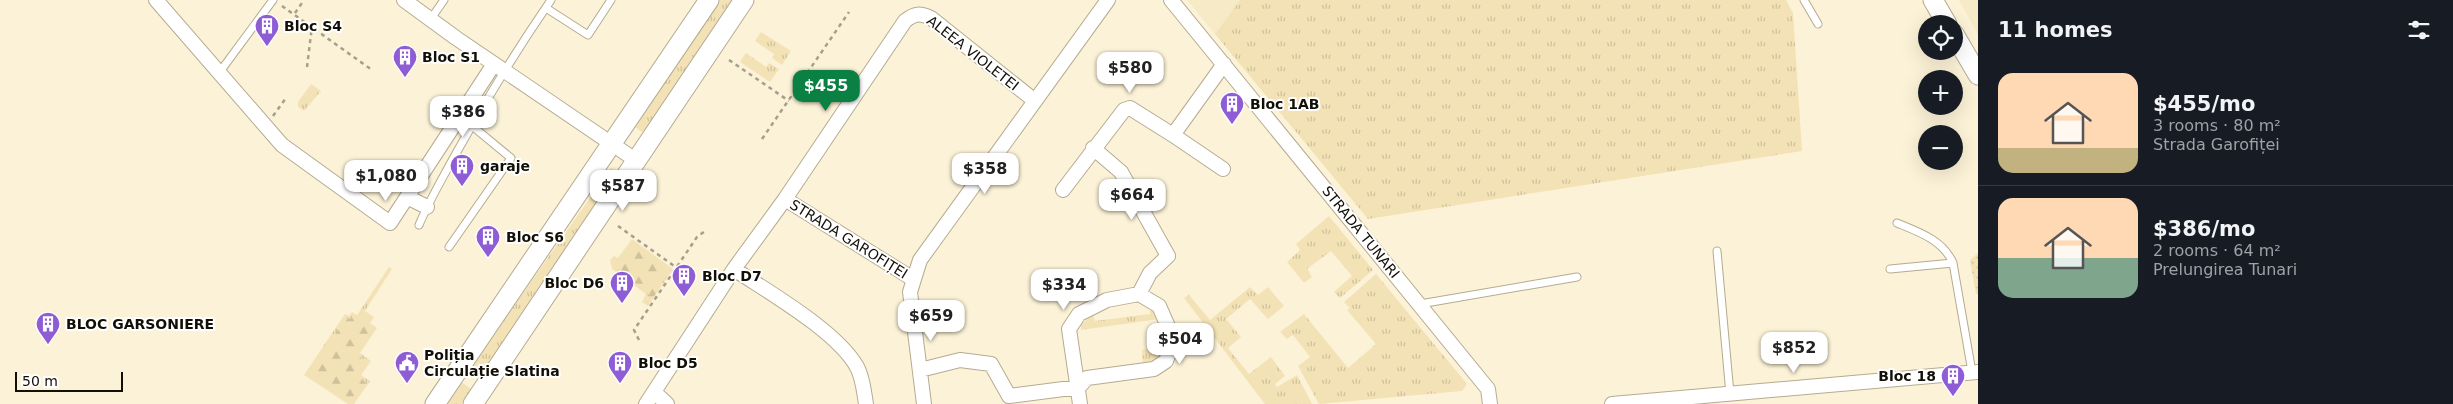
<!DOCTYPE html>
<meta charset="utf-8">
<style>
:root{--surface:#171b24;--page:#20242c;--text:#f1f3f6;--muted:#9ea1a6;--line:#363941;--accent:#0b8043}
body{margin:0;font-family:"DejaVu Sans",sans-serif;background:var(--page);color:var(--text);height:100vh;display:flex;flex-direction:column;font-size:19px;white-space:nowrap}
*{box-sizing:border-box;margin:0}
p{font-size:16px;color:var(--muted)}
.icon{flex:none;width:28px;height:28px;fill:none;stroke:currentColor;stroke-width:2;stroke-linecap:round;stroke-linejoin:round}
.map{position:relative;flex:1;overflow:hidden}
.details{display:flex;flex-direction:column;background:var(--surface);width:475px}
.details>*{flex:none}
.tools{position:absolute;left:1918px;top:15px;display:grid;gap:10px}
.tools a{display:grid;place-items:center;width:45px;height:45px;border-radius:50%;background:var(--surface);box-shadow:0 5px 20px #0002;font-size:25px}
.scale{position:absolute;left:15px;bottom:12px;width:108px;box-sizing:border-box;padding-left:5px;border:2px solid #120f06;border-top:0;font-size:14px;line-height:18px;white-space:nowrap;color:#120f06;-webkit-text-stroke:4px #fff;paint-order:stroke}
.price{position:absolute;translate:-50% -42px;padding:0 11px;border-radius:10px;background:#fff;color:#222;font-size:16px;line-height:32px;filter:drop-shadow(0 1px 2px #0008)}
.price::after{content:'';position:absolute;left:50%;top:30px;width:15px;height:11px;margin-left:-8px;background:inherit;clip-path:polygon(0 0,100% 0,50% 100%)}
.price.current{background:var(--accent);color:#fff}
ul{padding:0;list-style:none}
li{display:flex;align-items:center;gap:15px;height:125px;padding:0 20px}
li+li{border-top:1px solid var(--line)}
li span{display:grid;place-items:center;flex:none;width:140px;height:100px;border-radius:15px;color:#555}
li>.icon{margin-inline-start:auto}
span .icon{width:60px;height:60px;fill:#fffc;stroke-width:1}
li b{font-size:21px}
h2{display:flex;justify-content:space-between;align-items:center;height:60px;padding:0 20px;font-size:21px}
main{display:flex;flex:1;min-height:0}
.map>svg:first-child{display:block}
.built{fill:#f7eac7}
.grass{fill:url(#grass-tufts)}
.forest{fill:url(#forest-firs)}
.park{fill:url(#park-dots)}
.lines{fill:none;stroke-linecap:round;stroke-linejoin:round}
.lane-casing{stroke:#b4ab91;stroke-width:9}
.street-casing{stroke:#b4ab91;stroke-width:16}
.secondary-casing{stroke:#b4ab91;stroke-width:21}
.path{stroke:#a69f8b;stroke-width:2.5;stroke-dasharray:4 4;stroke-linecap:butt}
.lane{stroke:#fff;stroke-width:7}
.street{stroke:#fff;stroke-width:14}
.secondary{stroke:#fff;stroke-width:19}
.labels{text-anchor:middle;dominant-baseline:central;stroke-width:4;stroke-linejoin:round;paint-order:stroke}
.poi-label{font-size:14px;font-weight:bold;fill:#120f06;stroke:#fff;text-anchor:start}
.street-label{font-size:14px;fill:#120f06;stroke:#fff}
</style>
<main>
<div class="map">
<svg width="1978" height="404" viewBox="0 0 1978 404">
<defs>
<pattern id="grass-tufts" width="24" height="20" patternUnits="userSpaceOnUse" patternTransform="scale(1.25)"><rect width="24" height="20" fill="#f3e2b5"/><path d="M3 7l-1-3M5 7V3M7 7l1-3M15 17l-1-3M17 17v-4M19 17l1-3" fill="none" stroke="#cfc19a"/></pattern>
<pattern id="forest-firs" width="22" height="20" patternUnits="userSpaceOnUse" patternTransform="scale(1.25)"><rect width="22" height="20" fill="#f3e2b5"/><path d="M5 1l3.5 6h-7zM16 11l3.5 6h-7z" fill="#cfc19a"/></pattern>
<pattern id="park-dots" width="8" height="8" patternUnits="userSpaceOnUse" patternTransform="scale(1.25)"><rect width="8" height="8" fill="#f3e2b5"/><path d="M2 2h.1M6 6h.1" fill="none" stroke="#cfc19a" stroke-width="1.8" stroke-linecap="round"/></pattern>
</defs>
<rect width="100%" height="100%" fill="#fcf2d7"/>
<path class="built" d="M1187,0h53l-25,34z
M1959,0h19v35z"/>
<path class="grass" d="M720,0h18l-91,135 -12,-8z
M1240,0h546l7,13 9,138 -434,68 -153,-185z
M761,32l30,19 -9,14 -10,-7 2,-4 -19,-13z
M746,53l20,14 3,-4 10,6 -9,13 -30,-20z
M311,84l10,7 -17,20 -6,-4v-5z
M611,168l11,7 -139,201 -12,-9z
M1329,216l44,54 -33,28 -6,-6 18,-16 -21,-25 -24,18 5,8 -8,6 -17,-21 13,-12 -4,-6z
M632,239l41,30 -25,37 -6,-4 4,-8 -34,-25 -2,-9 4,-4 4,2z
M389,267l3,2 -27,42 9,6 -4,6 7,5 -17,25 11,8 -10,14 9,6 -16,23h-6l-44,-29 41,-61 4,2 3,-4 5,3z
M1376,274l91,110 -5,7 -143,13 -21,-38 12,-9 -17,-22 -6,4 -7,-7 24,-18 44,54 28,-24 -29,-34 3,-2 -6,-6z
M1250,287l8,8 10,-8 16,19 -16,13 -18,-20 -24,20 15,18 -13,11 21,26 22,-17 14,19 -10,8 2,3 20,-12 15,29h-47l-81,-106 5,-3 21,25z
M1158,310l1,9 -78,11v-5l12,-11 2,7 55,-7v-3z
M1163,346v11l-20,10 -1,-17z
M460,381l11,8 -10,15h-16z"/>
<path class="forest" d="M632,244h3l36,25 -23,34 -2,-3 3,-5 -3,-3 -33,-26 1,-6h4z
M354,317c14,1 11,0 18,13l-14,22c5,12 12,8 1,22l7,10 -13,19h-3l-40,-26 -1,-4 35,-52z"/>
<path class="park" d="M1978,253v41h-2l-6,-34z"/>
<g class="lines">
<defs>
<path id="lane" d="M1804,0l14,24
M546,8l42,27 23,-35
M430,20l14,-20
M219,73l54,-73
M1897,223c22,9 46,17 56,40l19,109
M419,225c10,-24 23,-46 35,-68 30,-54 62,-106 97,-157
M449,247l62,-89 -40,-33
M1717,251l13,143
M1890,269l63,-6
M1420,304l157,-27"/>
<path id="street" d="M156,0l126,145 108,78 104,-159
M404,0l52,38 181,123
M1171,0l317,389 2,15
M1173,135l50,34
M1093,148l28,24 47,84 -18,17 -11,21
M1063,190l61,-80 6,-2 43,27 51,-71
M407,197l20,10
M785,199l128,80
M734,269c34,23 103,62 123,98 6,11 7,25 9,37
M920,370l40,-10 31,4 18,32 70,-9 8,-9 67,-9 12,-8 8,-21 -15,-34 -20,-12 -32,6 -28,14 -10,15 11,75
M654,392l13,12
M646,404l88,-135 51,-70 120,-178c10,-8 15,-8 26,-3l104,83
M924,404l-14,-112 10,-32 188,-260
M1612,404l366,-32"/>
<path id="secondary" d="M1933,0l14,24
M1954,34l24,41
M435,404l274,-404
M473,404l271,-404"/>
</defs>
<use href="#lane" class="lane-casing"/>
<use href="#street" class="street-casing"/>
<use href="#secondary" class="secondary-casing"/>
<path class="path" d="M282,6l90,64
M295,13l9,-13
M729,60l60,41
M307,67l5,-41
M273,116l13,-18
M762,139l87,-127
M618,226l59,42
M639,340l-5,-10 63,-93 8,-6"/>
<use href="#lane" class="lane"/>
<use href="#street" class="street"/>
<use href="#secondary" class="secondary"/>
</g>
<defs>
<symbol id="building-pin" viewBox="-11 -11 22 30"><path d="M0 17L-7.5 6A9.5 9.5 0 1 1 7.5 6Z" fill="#8e5dd6" stroke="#fff"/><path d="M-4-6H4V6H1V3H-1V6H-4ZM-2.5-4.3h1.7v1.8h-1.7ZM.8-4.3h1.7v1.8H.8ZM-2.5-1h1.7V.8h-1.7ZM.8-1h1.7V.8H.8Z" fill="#fff"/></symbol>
<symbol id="civic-pin" viewBox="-11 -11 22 30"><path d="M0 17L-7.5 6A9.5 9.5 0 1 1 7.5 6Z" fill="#8e5dd6" stroke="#fff"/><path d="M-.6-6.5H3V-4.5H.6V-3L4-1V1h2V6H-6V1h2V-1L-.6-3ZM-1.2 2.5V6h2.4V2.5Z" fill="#fff"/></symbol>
</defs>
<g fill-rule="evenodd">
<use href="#building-pin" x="253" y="12" width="28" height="38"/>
<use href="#building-pin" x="391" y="43" width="28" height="38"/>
<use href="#building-pin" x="1218" y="90" width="28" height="38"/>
<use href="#building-pin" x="448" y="152" width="28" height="38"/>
<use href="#building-pin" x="474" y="223" width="28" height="38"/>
<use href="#building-pin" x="670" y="262" width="28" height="38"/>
<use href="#building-pin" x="608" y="269" width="28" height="38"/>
<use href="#building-pin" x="34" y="310" width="28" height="38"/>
<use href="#civic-pin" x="393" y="349" width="28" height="38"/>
<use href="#building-pin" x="606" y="349" width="28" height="38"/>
<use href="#building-pin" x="1939" y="362" width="28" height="38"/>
</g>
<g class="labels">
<g class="poi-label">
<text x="284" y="26">Bloc S4</text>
<text x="422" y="57">Bloc S1</text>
<text x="1250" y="104">Bloc 1AB</text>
<text x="480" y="166">garaje</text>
<text x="506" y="237">Bloc S6</text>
<text x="702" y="276">Bloc D7</text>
<text x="604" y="283" text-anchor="end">Bloc D6</text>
<text x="66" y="324">BLOC GARSONIERE</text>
<text x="424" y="355">Poliția<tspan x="424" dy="16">Circulație Slatina</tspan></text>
<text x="638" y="363">Bloc D5</text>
<text x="1936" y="376" text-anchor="end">Bloc 18</text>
</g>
<g class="street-label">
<text transform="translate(973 53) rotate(38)">ALEEA VIOLETEI</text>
<text transform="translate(1361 232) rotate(51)">STRADA TUNARI</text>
<text transform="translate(849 239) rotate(32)">STRADA GAROFIȚEI</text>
</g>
</g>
</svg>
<div class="tools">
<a><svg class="icon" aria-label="locate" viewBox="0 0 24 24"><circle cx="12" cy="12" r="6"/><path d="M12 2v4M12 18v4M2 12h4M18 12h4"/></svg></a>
<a>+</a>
<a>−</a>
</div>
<div class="scale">50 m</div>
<b class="price" style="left:1130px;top:94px">$580</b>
<b class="price current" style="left:826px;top:112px">$455</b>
<b class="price" style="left:463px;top:138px">$386</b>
<b class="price" style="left:985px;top:195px">$358</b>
<b class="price" style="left:386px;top:202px">$1,080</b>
<b class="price" style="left:623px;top:212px">$587</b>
<b class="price" style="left:1132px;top:221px">$664</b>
<b class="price" style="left:1064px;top:311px">$334</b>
<b class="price" style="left:931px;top:342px">$659</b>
<b class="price" style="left:1180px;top:365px">$504</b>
<b class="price" style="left:1794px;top:374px">$852</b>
</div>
<section class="details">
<h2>11 homes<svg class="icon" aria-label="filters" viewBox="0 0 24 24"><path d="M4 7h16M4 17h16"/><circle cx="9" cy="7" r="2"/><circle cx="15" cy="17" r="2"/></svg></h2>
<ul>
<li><span style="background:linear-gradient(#ffd9b3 75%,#c2b280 0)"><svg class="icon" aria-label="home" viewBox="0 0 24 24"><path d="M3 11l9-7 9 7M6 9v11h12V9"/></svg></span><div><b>$455/mo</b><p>3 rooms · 80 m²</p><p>Strada Garofiței</p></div></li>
<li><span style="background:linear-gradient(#ffd9b3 60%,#7fa58c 0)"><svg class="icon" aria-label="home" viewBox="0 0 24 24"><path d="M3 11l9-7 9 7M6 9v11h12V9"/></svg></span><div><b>$386/mo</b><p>2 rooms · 64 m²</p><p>Prelungirea Tunari</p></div></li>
</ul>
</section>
</main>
